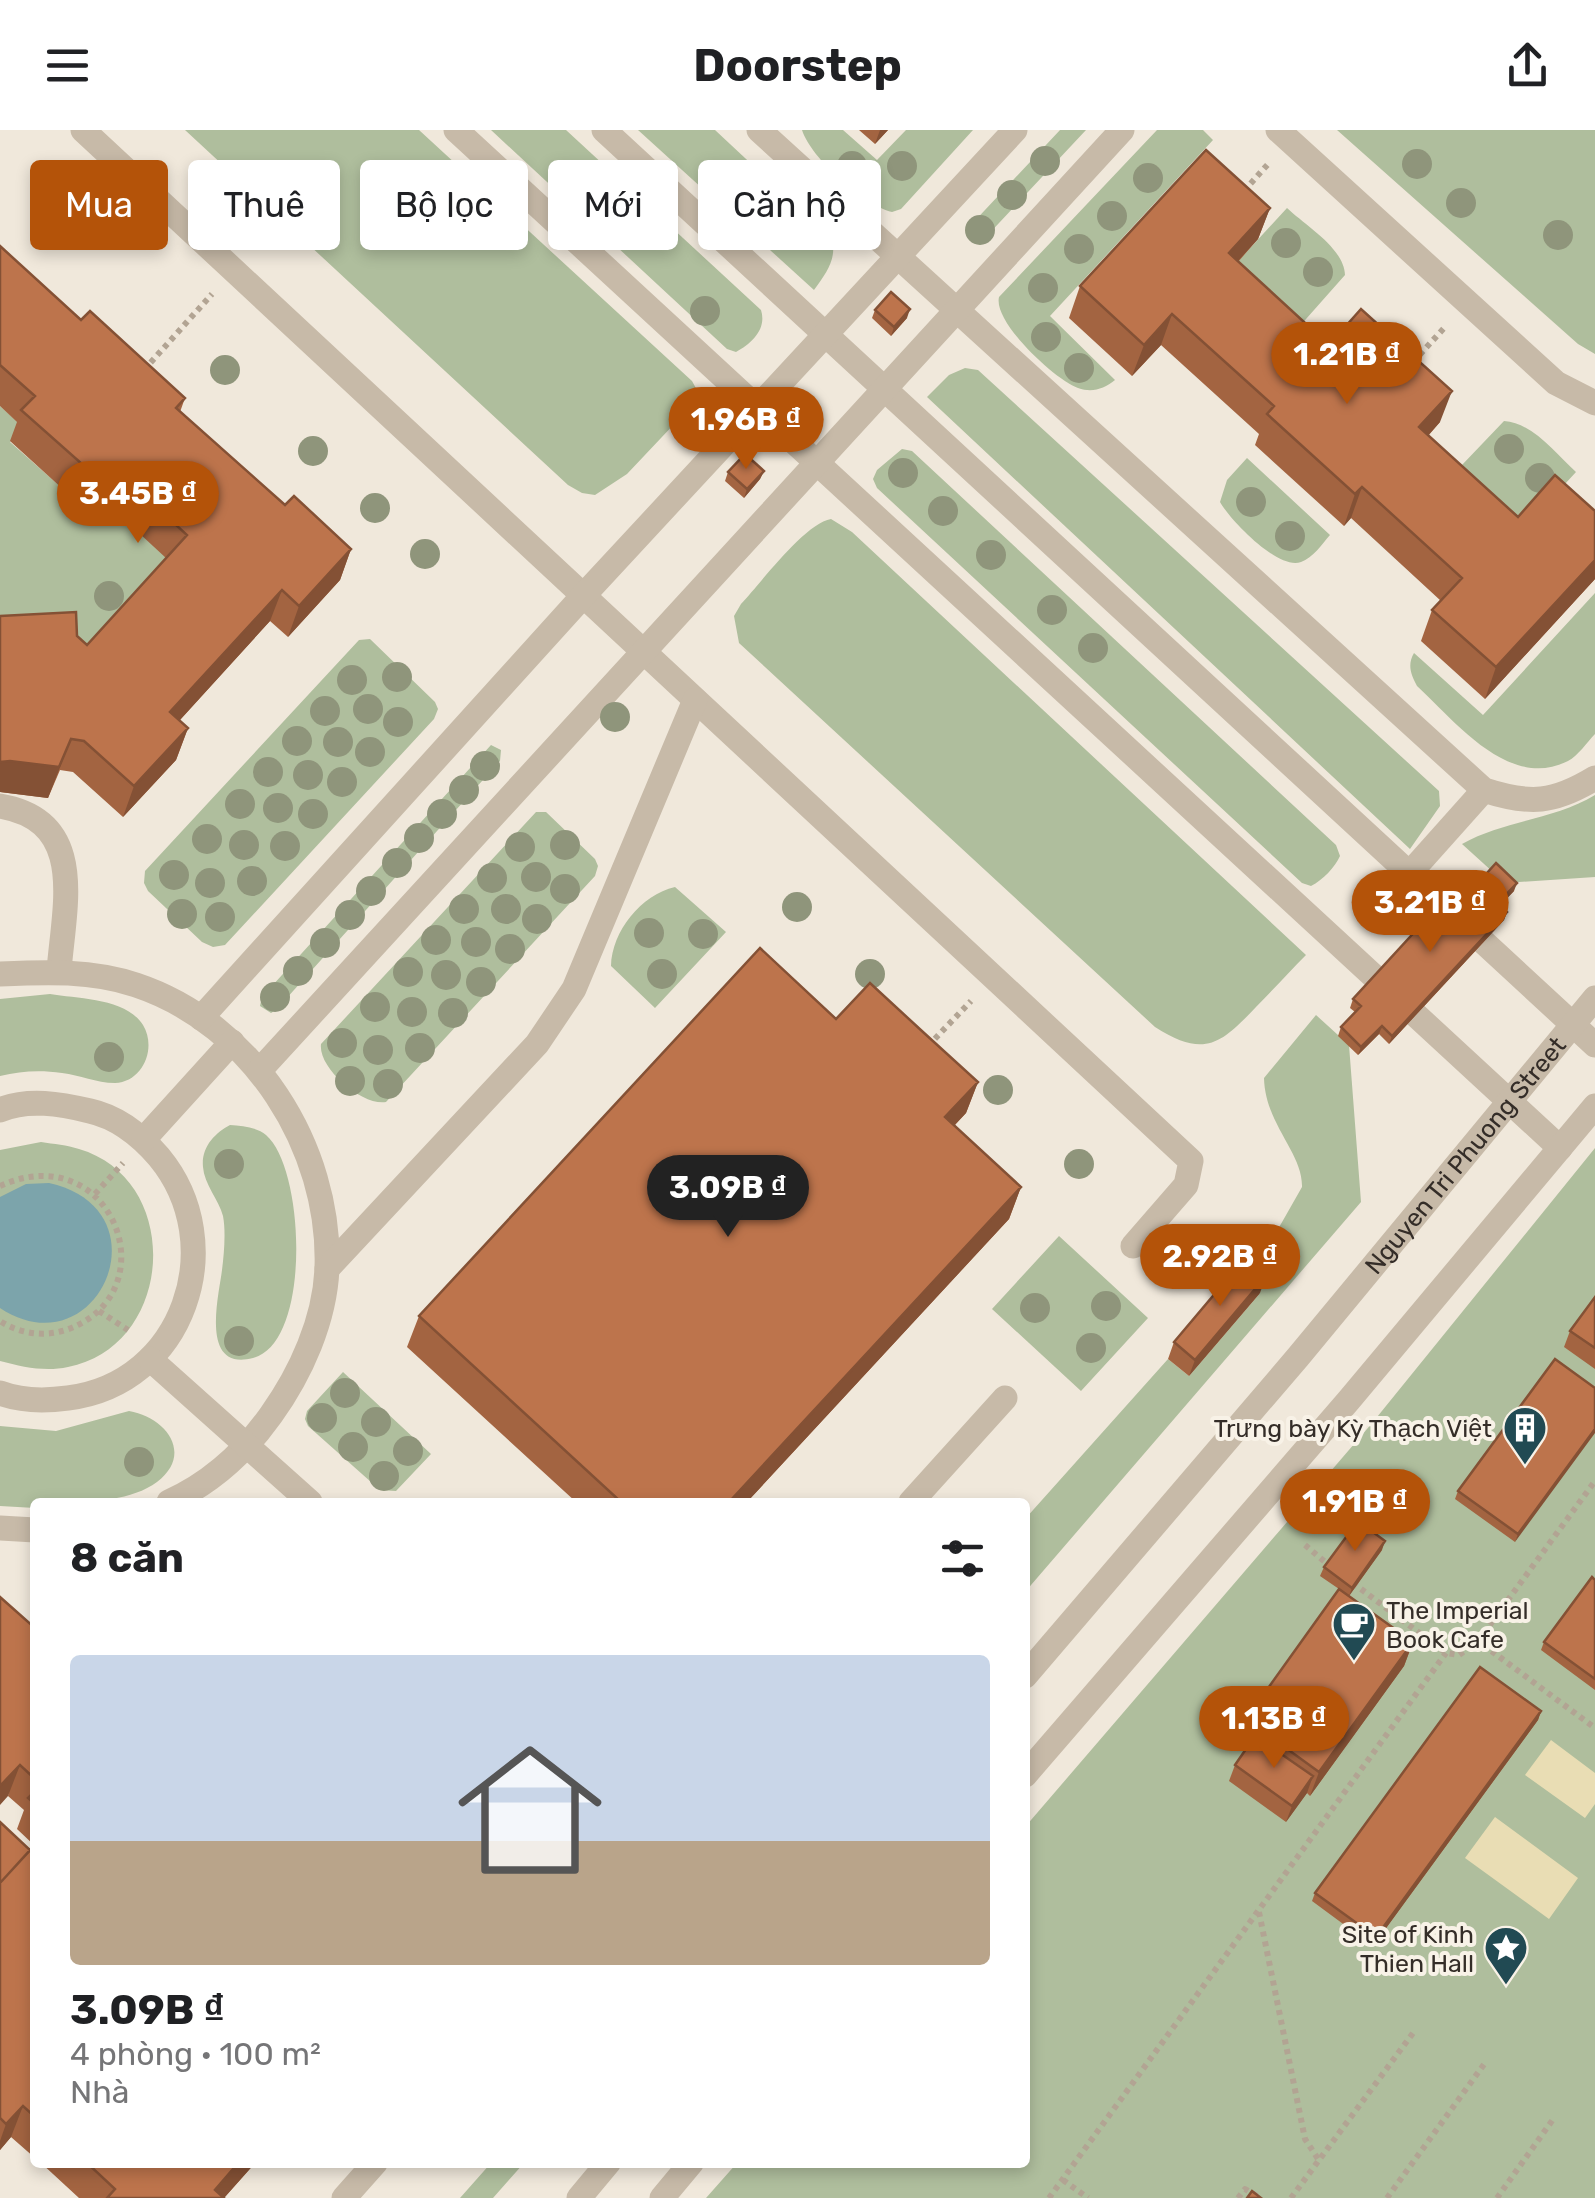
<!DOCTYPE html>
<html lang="vi">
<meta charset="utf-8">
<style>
:root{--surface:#fff;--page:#f6f6f6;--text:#202124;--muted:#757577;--accent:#b45309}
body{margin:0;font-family:Rubik,sans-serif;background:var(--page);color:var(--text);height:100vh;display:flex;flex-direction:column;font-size:38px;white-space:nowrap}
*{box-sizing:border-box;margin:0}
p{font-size:32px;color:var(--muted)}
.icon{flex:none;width:55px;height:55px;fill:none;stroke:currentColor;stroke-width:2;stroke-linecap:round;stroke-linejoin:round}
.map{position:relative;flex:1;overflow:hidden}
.details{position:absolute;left:30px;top:1368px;width:1000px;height:670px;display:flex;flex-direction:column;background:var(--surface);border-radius:10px;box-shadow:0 5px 15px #0003}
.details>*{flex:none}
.top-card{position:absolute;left:30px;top:30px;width:1000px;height:90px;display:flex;gap:20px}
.price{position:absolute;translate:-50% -85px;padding:0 22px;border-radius:35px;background:var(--accent);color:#fff;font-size:32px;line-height:65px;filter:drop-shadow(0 2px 5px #0008)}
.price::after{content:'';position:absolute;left:50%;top:60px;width:30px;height:22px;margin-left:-15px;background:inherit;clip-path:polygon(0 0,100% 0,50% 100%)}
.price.selected{background:#222;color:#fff}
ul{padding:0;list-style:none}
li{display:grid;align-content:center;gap:20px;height:530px;padding:0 40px}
li span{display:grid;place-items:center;height:310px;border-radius:10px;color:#555}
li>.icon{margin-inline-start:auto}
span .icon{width:180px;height:180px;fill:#fffc;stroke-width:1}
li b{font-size:42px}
h2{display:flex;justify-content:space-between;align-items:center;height:120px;padding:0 40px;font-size:42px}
.chip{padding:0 35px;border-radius:10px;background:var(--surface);box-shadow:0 5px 15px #0003;font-size:35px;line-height:90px}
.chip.selected{background:var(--accent);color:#fff}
header{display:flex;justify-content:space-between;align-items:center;height:130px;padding:0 40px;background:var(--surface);font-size:45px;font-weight:700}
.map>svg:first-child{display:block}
.green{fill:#afbe9d}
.sand{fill:#e9ddb4}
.water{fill:#7ca4ab}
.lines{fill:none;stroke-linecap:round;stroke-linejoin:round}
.path{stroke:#b2a493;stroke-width:6;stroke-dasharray:5 5;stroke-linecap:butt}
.minor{stroke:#c7baa8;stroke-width:25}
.tree{fill:#8f957b}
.wall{fill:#a36441}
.shaded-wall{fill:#845135}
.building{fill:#bd744c;stroke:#845135;stroke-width:2.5}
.labels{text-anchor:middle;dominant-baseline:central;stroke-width:8;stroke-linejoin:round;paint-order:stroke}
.street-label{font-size:25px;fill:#342d28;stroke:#f8f2e7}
.poi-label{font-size:25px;fill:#342d28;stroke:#f8f2e7;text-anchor:end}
</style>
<header><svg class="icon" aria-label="menu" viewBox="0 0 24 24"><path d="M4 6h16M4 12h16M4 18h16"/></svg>Doorstep<svg class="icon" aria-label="share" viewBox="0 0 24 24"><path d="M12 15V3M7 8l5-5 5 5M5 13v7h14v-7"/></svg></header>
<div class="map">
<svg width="1595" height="2068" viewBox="0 0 1595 2068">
<rect width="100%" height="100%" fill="#f0e8db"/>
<path class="green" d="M185,0h234l273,251 6,11 -3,10 -68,72 -32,21 -13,-2 -14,-8z
M491,0h75l195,180c6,19 -9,33 -25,42l-9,-3z
M638,0h77l117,109c5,21 -6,34 -18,51z
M802,0h41l34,30 29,-30h67l-72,79 -9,3c-29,-7 -81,-54 -90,-82z
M1060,0h26l-102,109 -5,3 -8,-3 -3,-8 2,-5z
M1157,0h46l10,10 -163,176 65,64c-11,9 -23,13 -37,8 -23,-8 -85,-66 -79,-91z
M1337,0h258v224l-17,-10z
M1287,78c19,18 57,40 58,67l-62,70 -66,-61z
M965,238l13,2 461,421 1,15 -30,43 -483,-452 22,-22z
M0,276l23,21 -13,15 78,69 13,-13 75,68 -100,110 -76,-29z
M1504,291c29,2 51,32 72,51l-70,76 -66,-60z
M902,319l10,2 424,394 4,11c-5,11 -17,24 -29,30l-9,-3 -425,-395 -4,-9 4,-9z
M1247,328l83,77c-8,9 -17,23 -29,27 -22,9 -71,-42 -81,-60l7,-22z
M831,389l21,13 454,423c-17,17 -33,35 -50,52 -36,38 -52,51 -101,20l-416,-384 -5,-27 7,-12c20,-21 63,-80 90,-85z
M1595,463v141c-8,8 -17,22 -27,27 -59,30 -113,-40 -151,-75 -6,-11 -10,-21 -3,-33l69,62z
M370,509l65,63 3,7 -4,10 -209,226 -12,2 -11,-5 -54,-51 -4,-8 1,-12 214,-231z
M491,615l10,5 -1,11 -224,249 -5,3 -11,-7 2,-9z
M1595,665v82l-90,6 -43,-39c43,-24 92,-24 133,-49z
M536,682h10l49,47 3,7 -3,10 -209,226c-24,4 -68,-34 -65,-58z
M675,757l51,45 -71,76 -44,-42c1,-35 30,-71 64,-79z
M50,864c29,5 76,4 93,31 14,23 0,57 -28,58 -19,0 -35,-8 -53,-10 -22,-3 -41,-2 -62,3v-77z
M1316,885l33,30 12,157 -336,390v-73l143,-160 21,17 71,-83 -12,-11 54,-95c1,-34 -37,-63 -38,-109z
M230,995c12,1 27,2 36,10 39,33 46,208 -13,223 -54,14 -34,-63 -31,-88 2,-16 4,-38 1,-54 -4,-16 -19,-32 -20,-49 -2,-20 12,-34 27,-42z
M41,1012c13,2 26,3 38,7 105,31 96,197 -11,218 -23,5 -45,0 -68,-6v-211z
M1595,1018v1050h-889l31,-35 288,-1v-335l348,-405z
M1059,1106l89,82 -67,73 -89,-82z
M343,1242l88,82 -35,37 -16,-1 -72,-64 -3,-7 2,-8z
M129,1281c37,6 65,43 28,71 -31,23 -85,20 -122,20v6l-35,-2v-80l56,5z
M491,2033h33l-31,35h-33z"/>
<path class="sand" d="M1551,1610l44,33v31l-10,14 -60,-43z
M1495,1687l83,61 -29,41 -84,-61z"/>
<path class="water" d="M49,1053c120,27 48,189 -49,125v-111l26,-13z"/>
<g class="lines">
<path class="path" d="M1244,61l25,-28
M1413,232l32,-35
M144,240l68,-76
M928,916l43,-45
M0,1056c112,-51 172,107 66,144 -22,7 -46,4 -66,-9
M95,1064l28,-31
M99,1181l29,19
M1305,1415l26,22
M1353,1453l93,70 13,2 19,-14 117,87
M1478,1511l117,-160
M1259,1782l46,227 15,23
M1063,2050l25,18
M1049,2068l397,-545
M1238,2068l7,-9 15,9
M1291,2068l122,-165
M1387,2068l98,-135
M1497,2068l57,-80"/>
<g class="minor">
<path d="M83,0l1108,1031 -5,24 -53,61"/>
<path d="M456,0l1104,1018"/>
<path d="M604,0l991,915"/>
<path d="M759,0l725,660c46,15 70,13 111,-12"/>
<path d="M1278,0l278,253 39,20"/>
<path d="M0,676c88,15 64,99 59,165"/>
<path d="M1409,744l75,-84"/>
<path d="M0,844c45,-2 92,-4 136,11 117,39 195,162 191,283 -2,52 -26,105 -56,147 -27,38 -60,68 -102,87"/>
<path d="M201,888l382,-422 432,-466"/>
<path d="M260,940l862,-940"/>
<path d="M0,980c28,-12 61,-6 90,1 27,6 51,25 69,46 72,87 25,227 -91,241 -22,3 -47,3 -68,-5"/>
<path d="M144,1009l88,-97"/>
<path d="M327,1139l210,-225 37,-55 121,-289"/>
<path d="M150,1229l160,143"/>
<path d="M911,1372l94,-104"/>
<path d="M0,1398l35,2"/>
<path id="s1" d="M1025,1546l273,-319 297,-359"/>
<path d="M1025,1645l324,-375 246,-294"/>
<path d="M344,2068l32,-36"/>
<path d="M579,2068l30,-36"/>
<path d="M662,2068l30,-36"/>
</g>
</g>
<g class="tree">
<circle cx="1045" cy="31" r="15"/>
<circle cx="1417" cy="34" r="15"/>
<circle cx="852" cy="36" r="15"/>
<circle cx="902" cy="36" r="15"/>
<circle cx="1148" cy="48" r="15"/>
<circle cx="1012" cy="65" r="15"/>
<circle cx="1461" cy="73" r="15"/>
<circle cx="590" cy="74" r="15"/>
<circle cx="1112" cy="86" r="15"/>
<circle cx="60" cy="87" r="15"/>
<circle cx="980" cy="100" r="15"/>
<circle cx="1558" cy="105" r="15"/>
<circle cx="1286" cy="113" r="15"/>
<circle cx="1079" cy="119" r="15"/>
<circle cx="1318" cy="142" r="15"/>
<circle cx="1043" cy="158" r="15"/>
<circle cx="705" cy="181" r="15"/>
<circle cx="1046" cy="207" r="15"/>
<circle cx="1079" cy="238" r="15"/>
<circle cx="225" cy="240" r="15"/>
<circle cx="1509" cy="319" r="15"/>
<circle cx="313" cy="321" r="15"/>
<circle cx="903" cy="343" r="15"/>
<circle cx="1540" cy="348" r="15"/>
<circle cx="1251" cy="372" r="15"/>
<circle cx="375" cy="378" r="15"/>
<circle cx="943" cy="381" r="15"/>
<circle cx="1290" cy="406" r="15"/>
<circle cx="425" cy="424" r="15"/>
<circle cx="991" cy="425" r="15"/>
<circle cx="109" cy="466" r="15"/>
<circle cx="1052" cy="480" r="15"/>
<circle cx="1093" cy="518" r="15"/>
<circle cx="397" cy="547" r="15"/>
<circle cx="352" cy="550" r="15"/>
<circle cx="368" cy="579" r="15"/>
<circle cx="325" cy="581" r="15"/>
<circle cx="615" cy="587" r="15"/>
<circle cx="398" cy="592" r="15"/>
<circle cx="297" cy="611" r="15"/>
<circle cx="338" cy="612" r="15"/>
<circle cx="370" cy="622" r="15"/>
<circle cx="485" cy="636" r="15"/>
<circle cx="268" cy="642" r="15"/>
<circle cx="308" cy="645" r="15"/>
<circle cx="342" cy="652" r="15"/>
<circle cx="464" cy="660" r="15"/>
<circle cx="240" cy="674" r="15"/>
<circle cx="278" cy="678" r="15"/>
<circle cx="313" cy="684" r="15"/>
<circle cx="442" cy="684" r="15"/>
<circle cx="419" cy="708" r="15"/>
<circle cx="207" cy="709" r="15"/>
<circle cx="244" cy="715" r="15"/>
<circle cx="565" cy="715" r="15"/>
<circle cx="285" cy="716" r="15"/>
<circle cx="520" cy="717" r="15"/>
<circle cx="397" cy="733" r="15"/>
<circle cx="174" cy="745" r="15"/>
<circle cx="536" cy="747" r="15"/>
<circle cx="492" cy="748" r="15"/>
<circle cx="252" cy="751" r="15"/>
<circle cx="210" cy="753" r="15"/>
<circle cx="565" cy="759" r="15"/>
<circle cx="371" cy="761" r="15"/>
<circle cx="797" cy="777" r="15"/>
<circle cx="464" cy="779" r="15"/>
<circle cx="506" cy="779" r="15"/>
<circle cx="182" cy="784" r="15"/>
<circle cx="350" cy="785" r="15"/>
<circle cx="220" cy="787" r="15"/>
<circle cx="537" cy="789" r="15"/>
<circle cx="649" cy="803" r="15"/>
<circle cx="703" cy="804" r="15"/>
<circle cx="436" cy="810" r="15"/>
<circle cx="476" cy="812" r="15"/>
<circle cx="325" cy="813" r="15"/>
<circle cx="510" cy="819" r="15"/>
<circle cx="298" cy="841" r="15"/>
<circle cx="408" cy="842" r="15"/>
<circle cx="662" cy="844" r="15"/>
<circle cx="870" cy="844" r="15"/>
<circle cx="446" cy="845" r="15"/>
<circle cx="481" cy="852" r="15"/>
<circle cx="275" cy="867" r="15"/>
<circle cx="375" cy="877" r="15"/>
<circle cx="412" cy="882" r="15"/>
<circle cx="453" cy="883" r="15"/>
<circle cx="342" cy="913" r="15"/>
<circle cx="420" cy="918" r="15"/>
<circle cx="378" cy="920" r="15"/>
<circle cx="109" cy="927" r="15"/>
<circle cx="350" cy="951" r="15"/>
<circle cx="388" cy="954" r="15"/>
<circle cx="998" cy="960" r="15"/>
<circle cx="229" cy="1034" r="15"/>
<circle cx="1079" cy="1034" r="15"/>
<circle cx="1106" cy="1176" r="15"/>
<circle cx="1035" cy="1178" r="15"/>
<circle cx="239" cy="1211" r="15"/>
<circle cx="1091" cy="1218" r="15"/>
<circle cx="345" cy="1263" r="15"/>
<circle cx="322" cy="1288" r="15"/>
<circle cx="376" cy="1292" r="15"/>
<circle cx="353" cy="1317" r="15"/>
<circle cx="408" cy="1321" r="15"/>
<circle cx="139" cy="1332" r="15"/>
<circle cx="384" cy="1346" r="15"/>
</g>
<path class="wall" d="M859,0h29l-13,14z
M1270,78l-12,31 -20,23 91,83 111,77 -12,14 90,81 77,-6v68l-110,120 -64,-58 11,-31 9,-9 -90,-83 -7,8 -89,-81 4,-11 -98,-89 -29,31 -63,-58 11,-32z
M0,116l81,74 104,78 -5,14 105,93 66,44 -11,31 -52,57 -18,-16 -91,100 9,7 -12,32 -53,57 -50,-45 -13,-2 -12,28 -48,-6v-176l77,20 10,9 79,-87 -65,-60 -13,14 -78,-71 7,-19 -17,-16z
M875,180l32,8 -16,18 -19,-18z
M764,341l-4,8 -16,19 -19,-17 3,-9z
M1477,754l37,7 -14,14 7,7 -3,8 -115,124 -10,-10 -21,21 -20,-19 3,-9 14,-15 -5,-4 3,-9z
M836,889l142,63 -12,31 -12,13 67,61 -12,32 -262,283h-171l-169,-155 12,-31z
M1260,1163l-71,83 -21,-17 6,-17z
M1595,1167v72l-31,-22 6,-16z
M1595,1258l-80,154 -60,-43 3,-8z
M1382,1420l-33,46 64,46 -9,24 -94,130 -3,-3 -21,29 -57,-41 6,-16 11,-16 -9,-6 9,-24 93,-130 -19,-13 4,-9z
M1595,1450v110l-54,-40 3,-8z
M35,1498v530l-24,-21 -11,13v-328l30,28 5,-4 -18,-17 7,-19 -16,-14z
M1541,1581l-3,9 -165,226 -61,-45 3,-8z
M40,2032h216l-32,36h-145z"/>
<path class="shaded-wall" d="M880,0h8l-13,14z
M1270,78l-12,31 -41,45 12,-31z
M910,179l-3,9 -16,18 3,-9z
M1172,184l-11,31 -29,31 12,-31z
M1452,261l-12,31 -32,36 11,-31z
M113,337l-12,31 -13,14 12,-32z
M764,341l-4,8 -16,19 3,-9z
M1362,357l-11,31 -7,8 11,-32z
M351,419l-11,31 -52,57 11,-31z
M1595,430v19l-110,120 11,-32z
M282,460l-12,31 -111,122 11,-31z
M188,598l-12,32 -53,57 11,-31z
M71,609l-23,59 -48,-6v-30z
M1517,753l-3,8 -19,20 3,-8z
M1507,782l-3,8 -115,124 3,-8z
M1382,896l-3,8 -21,21 3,-8z
M978,952l-12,31 -33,35 12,-31z
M1021,1057l-12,32 -262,283h-18z
M1266,1146l-6,17 -71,83 6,-16z
M1595,1299v4l-80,109 3,-8z
M1385,1411l-3,9 -33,46 3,-8z
M1413,1512l-9,24 -94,130 9,-24z
M1541,1581l-3,9 -165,226 3,-9z
M20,1635l-12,31 -8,9v-19z
M1313,1646l-6,17 -21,29 6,-16z
M23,1976l-12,31 -11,13v-9l6,-17z
M239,2032h17l-32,36 -9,-8z"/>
<path class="building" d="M1206,20l64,58 -41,45 100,92 32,-36 91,82 -33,36 99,90 37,-42 40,36v49l-99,107 -64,-57 30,-32 -100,-91 -7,7 -88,-80 7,-8 -102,-92 -28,31 -64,-59z
M0,116l81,74 9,-9 95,87 -9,10 109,97 9,-9 57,53 -52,57 -17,-16 -112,122 18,16 -54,58 -50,-45 -13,-2 -12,28 -49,-6 -10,1v-146l76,-4 1,24 10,9 100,-110 -74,-68 -13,13 -79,-70 14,-14 -35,-31z
M891,162l19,17 -16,18 -19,-17z
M745,324l19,17 -17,18 -19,-17z
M1496,733l21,20 -19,20 9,9 -115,124 -10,-10 -21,21 -20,-20 20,-21 -8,-7 114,-124 10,9z
M760,818l76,71 34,-36 53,49 55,50 -33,35 76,70 -292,315h-108l-202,-186z
M1245,1128l21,18 -71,84 -21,-18z
M1595,1167v51l-25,-17z
M1555,1229l40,29v41l-77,105 -60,-43z
M1358,1391l27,20 -33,47 -28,-21z
M1592,1447l3,3v99l-51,-37z
M1339,1459l74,53 -94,130 -73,-53z
M0,1467l35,31v151l-15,-14 -20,21z
M1480,1537l61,44 -165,226 -61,-44z
M1255,1606l58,40 -21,30 -57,-41z
M35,1661v13l-7,-6z
M0,1692l30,28 -30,33z
M35,1715v272l-12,-11 -17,18 -6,-6v-235z
M86,2032h153l-24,28 9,8h-117l8,-9z
M1252,2061l9,7h-14z"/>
<defs>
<symbol id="building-pin" viewBox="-11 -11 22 30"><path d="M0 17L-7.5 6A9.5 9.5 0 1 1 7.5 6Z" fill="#214a53" stroke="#f8f2e7"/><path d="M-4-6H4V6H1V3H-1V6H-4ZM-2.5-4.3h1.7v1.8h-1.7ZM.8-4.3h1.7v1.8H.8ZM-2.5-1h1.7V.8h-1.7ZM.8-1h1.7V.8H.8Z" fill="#fff"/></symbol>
<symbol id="cafe-pin" viewBox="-11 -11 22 30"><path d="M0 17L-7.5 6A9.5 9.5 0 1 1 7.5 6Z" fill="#214a53" stroke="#f8f2e7"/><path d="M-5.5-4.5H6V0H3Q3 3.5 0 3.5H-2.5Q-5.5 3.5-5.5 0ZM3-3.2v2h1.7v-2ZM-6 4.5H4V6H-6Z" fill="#fff"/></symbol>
<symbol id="sight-pin" viewBox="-11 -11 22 30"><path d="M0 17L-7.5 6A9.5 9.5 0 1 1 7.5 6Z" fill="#214a53" stroke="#f8f2e7"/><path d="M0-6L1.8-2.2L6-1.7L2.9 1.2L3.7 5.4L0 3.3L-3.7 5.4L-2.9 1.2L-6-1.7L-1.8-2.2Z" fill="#fff"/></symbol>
</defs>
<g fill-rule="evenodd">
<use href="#building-pin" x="1500" y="1273" width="50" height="68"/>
<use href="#cafe-pin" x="1329" y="1469" width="50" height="68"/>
<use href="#sight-pin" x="1481" y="1793" width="50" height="68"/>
</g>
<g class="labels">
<g class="street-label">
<text stroke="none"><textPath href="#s1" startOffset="682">Nguyen Tri Phuong Street</textPath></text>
</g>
<g class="poi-label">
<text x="1492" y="1298">Trưng bày Kỳ Thạch Việt</text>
<text x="1386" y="1480" text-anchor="start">The Imperial<tspan x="1386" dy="29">Book Cafe</tspan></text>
<text x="1474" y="1804">Site of Kinh<tspan x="1474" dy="29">Thien Hall</tspan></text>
</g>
</g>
</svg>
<b class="price" style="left:1347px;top:277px">1.21B ₫</b>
<b class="price" style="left:746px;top:342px">1.96B ₫</b>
<b class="price" style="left:138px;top:416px">3.45B ₫</b>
<b class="price" style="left:1430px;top:825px">3.21B ₫</b>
<b class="price selected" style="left:728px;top:1110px">3.09B ₫</b>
<b class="price" style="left:1220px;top:1179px">2.92B ₫</b>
<b class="price" style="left:1355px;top:1424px">1.91B ₫</b>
<b class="price" style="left:1274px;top:1641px">1.13B ₫</b>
<div class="top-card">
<a class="chip selected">Mua</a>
<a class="chip">Thuê</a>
<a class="chip">Bộ lọc</a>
<a class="chip">Mới</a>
<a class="chip">Căn hộ</a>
</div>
<section class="details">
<h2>8 căn<svg class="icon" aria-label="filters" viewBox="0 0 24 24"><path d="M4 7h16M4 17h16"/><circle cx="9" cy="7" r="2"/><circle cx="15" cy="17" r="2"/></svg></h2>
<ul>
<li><span style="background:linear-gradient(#c9d6e8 60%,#b9a48a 0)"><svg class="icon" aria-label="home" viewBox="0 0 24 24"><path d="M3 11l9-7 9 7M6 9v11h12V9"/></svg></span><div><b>3.09B ₫</b><p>4 phòng · 100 m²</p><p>Nhà</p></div></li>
</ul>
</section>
</div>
